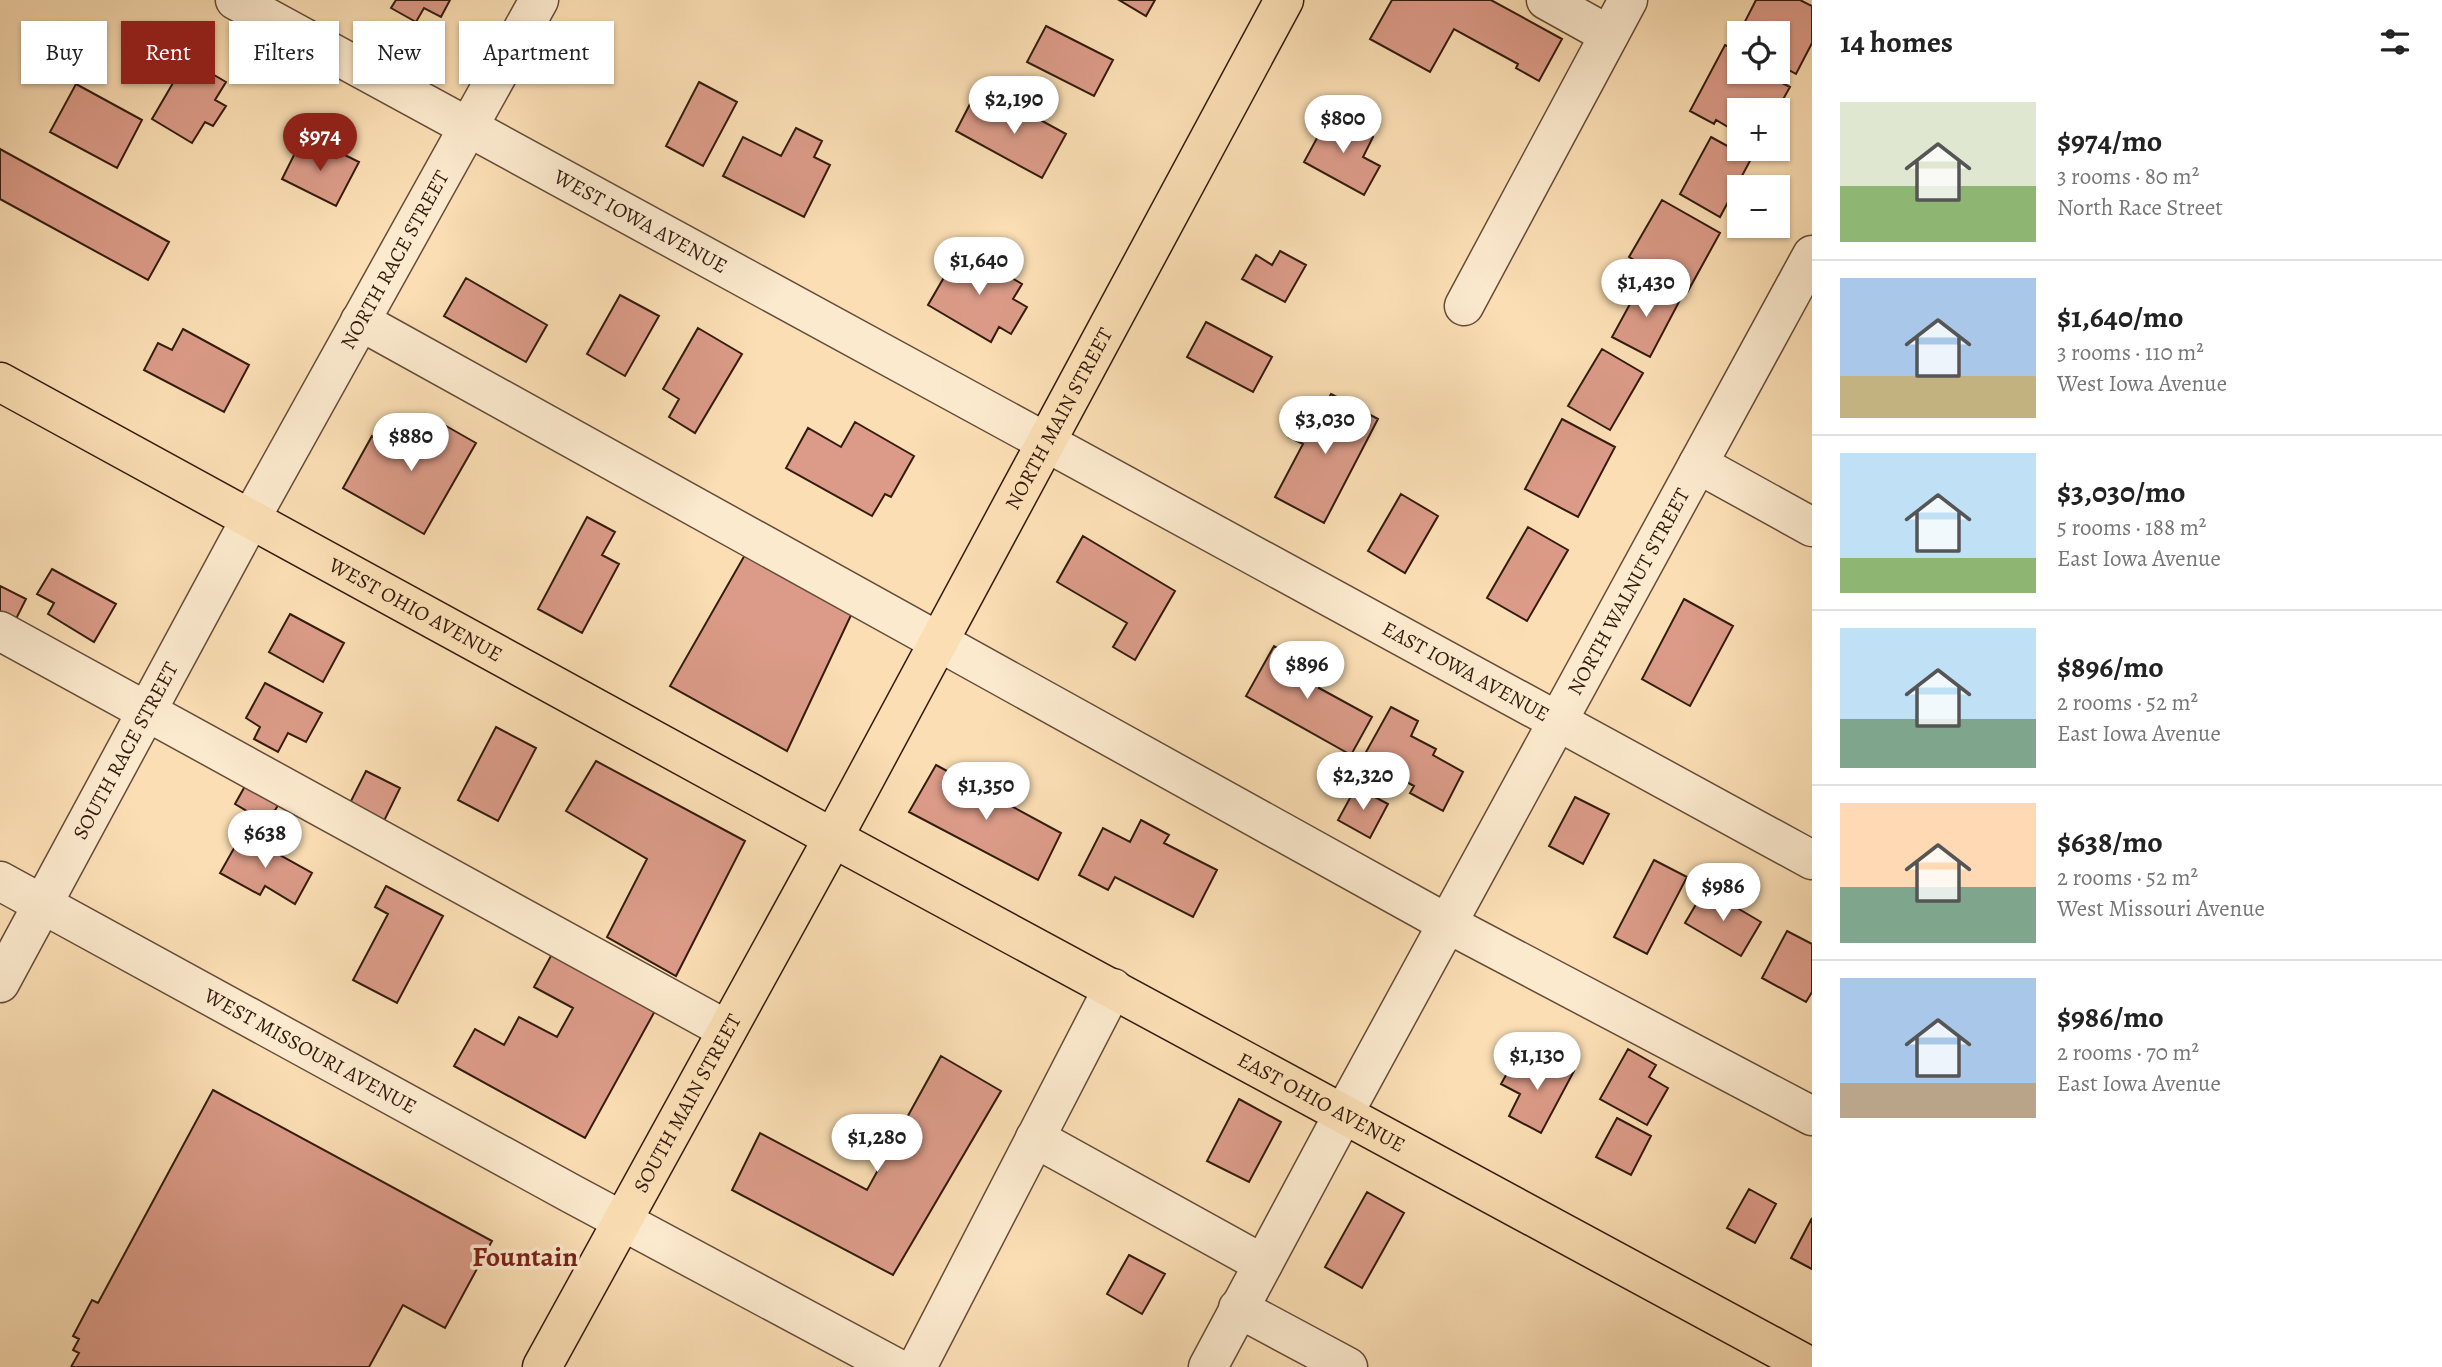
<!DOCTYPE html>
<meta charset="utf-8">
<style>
:root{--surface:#fff;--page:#f2f2f2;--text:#222;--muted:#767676;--line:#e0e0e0;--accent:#8f2418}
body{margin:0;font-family:Alegreya,serif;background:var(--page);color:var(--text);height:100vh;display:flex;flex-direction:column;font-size:26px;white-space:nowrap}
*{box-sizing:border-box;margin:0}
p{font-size:23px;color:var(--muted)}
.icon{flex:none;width:38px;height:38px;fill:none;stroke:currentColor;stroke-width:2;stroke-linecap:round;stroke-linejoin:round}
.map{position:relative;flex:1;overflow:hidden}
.panel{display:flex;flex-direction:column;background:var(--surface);width:630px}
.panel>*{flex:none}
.hud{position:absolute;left:21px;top:21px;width:665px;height:63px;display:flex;gap:14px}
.buttons{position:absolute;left:1727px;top:21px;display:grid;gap:14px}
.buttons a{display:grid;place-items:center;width:63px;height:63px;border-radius:0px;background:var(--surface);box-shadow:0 2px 5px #0004;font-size:35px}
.price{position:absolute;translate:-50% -60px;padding:0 16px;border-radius:24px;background:#fff;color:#222;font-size:23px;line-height:46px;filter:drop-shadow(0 2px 4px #0008)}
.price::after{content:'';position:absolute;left:50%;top:42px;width:21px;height:16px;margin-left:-10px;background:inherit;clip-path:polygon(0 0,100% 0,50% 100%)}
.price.current{background:var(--accent);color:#fff}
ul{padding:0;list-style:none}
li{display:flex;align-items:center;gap:21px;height:175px;padding:0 28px}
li+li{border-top:2px solid var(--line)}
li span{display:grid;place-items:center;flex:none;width:196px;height:140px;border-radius:0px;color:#555}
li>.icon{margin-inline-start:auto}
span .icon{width:84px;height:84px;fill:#fffc;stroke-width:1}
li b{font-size:30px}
h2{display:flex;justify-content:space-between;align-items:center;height:84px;padding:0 28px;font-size:30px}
.pill{padding:0 24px;border-radius:0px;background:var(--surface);box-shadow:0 2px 5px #0004;font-size:24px;line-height:63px}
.pill.current{background:var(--accent);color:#fff}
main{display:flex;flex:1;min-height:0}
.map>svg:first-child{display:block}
.building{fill:#db9b88;stroke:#331c0e;stroke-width:2}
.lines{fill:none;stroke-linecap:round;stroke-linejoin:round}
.minor-casing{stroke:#654c38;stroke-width:41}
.major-casing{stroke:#331c0e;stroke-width:41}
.minor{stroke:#fceace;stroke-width:38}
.major{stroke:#fbdeb4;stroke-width:38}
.labels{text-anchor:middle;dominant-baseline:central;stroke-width:7;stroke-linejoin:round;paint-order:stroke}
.street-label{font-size:21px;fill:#331c0e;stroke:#fceace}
.district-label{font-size:28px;font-weight:bold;fill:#7a1f14;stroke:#fceace}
</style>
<main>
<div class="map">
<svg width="1812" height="1367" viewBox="0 0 1812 1367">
<rect width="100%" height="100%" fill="#fbdeb4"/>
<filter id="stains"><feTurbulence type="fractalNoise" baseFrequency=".00286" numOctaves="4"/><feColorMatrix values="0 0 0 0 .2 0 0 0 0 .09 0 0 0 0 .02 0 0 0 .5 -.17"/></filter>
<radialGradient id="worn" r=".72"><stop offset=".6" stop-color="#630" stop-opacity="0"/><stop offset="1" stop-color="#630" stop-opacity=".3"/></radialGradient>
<path class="building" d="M396,0h54l-9,17 -17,-9 -8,14 -25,-14z
M1119,0h36l-9,16z
M1392,0h99l71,39 -23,42 -23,-13 2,-4 -64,-35 -24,43 -60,-33z
M1756,0h44l12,6v37l-16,31 -18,-10v-31h-38v11l-5,-3z
M1046,26l67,34 -19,36 -67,-34z
M1725,45l15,8v19h21l29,15 -13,23h-37v24l-24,-14 -2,4 -24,-13z
M187,59l39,23 -11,18 11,6 -13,20 -8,-4 -13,21 -40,-24z
M699,82l38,20 -34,64 -37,-20z
M76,84l66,36 -25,48 -67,-36z
M1002,99l64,35 -24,44 -86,-47 14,-27 22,13z
M1330,114l43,23 -10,20 17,9 -16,29 -60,-33z
M796,128l26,13 -8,16 16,8 -26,52 -81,-41 20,-39 38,19z
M1711,137l40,22 -31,58 -40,-23z
M301,141l35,17 3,-6 20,10 -23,44 -54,-27z
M0,149l169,93 -21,38 -148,-81z
M1662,200l58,33 -32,58 -59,-34z
M961,248l61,36 -9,15 14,8 -16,27 -12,-7 -8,15 -63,-37z
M1280,251l26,14 -21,37 -43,-23 14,-24 16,10z
M466,278l81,47 -21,37 -82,-46z
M1643,280l37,20 -30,57 -38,-20z
M620,295l39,21 -34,60 -38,-22z
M1206,322l66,35 -19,35 -66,-35z
M698,328l44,26 -47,79 -26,-16 10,-18 -16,-10z
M183,329l66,36 -25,47 -80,-42 14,-27 14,7z
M1602,349l41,24 -33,57 -42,-24z
M1331,394l47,25 -54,104 -49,-26 28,-53 -14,-7 17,-32 14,8z
M425,414l51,29 -52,91 -81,-46 29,-52 31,18z
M1562,419l53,28 -37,70 -53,-28z
M855,422l59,34 -23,41 -6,-3 -13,22 -86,-48 22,-40 33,19z
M1401,494l37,22 -33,57 -37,-22z
M587,517l28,15 -13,23 17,9 -37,69 -44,-24z
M1528,527l40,23 -41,71 -40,-23z
M1083,536l92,55 -40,69 -22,-13 14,-24 -70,-41z
M746,553l107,58 -66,140 -117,-65z
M52,569l64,35 -22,38 -46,-28 6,-11 -17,-9z
M0,586l26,13 -12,24 -14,-7z
M1684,599l49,27 -43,80 -48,-27z
M290,614l54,29 -21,39 -54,-30z
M1274,646l52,29 -7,13 53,29 -21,38 -105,-59z
M265,683l57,30 -16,29 -18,-9 -10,19 -24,-13 6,-12 -14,-9z
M1391,707l27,14 -7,15 25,13 -3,6 30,17 -20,39 -33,-18 4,-7 -24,-13 3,-7 -27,-14z
M496,727l40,21 -38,73 -40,-21z
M596,761l149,80 -69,135 -69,-39 40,-78 -81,-48z
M936,765l125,68 -23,47 -129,-68z
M366,771l34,17 -17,35 -34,-18z
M249,779l33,20 -15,24 -32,-19z
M1356,787l32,17 -18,34 -32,-18z
M1575,797l34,17 -26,50 -34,-18z
M1141,820l28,15 -5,8 53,27 -24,47 -78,-40 -7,13 -29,-15 24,-47 27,14z
M242,834l70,39 -17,31 -30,-18 -5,9 -40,-22z
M1654,860l33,17 -40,77 -33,-17z
M386,886l57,30 -46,87 -44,-23 35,-66 -13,-7z
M1705,889l56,33 -20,34 -56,-33z
M1787,931l25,13v48l-6,10 -44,-24z
M558,943l103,57 -76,138 -131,-72 21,-37 29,16 15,-28 38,20 16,-29 -39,-21z
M1628,1049l28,16 -7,12 19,11 -21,37 -47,-26z
M941,1056l60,35 -108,184 -161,-85 28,-57 107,57z
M1545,1056l29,15 -33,62 -32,-17 11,-22 -19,-10 10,-18 23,11z
M213,1090l279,151 -47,87 -42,-23 -34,62h-298l8,-14 -6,-3 6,-11 -6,-3 19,-36 6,3z
M1239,1099l42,23 -32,60 -42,-21z
M1617,1118l34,18 -20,39 -35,-18z
M1749,1189l27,15 -21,39 -28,-15z
M1367,1192l37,21 -42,75 -37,-21z
M1812,1218v51l-21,-11z
M1129,1255l36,19 -23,40 -35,-20z"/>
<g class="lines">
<defs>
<g id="minor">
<path id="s1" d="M235,0l1577,860"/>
<path d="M1546,0l63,35"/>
<path d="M1464,306l164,-306"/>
<path d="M360,321l1088,603 364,192"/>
<path d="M1698,464l114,63"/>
<path d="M0,631l727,399"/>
<path id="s2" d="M0,881l572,313 323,173"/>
<path id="s3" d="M0,983l251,-465 288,-518"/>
<path d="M1035,1138l228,126"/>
<path d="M1238,1308l110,59"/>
<path d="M917,1367l196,-379"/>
<path id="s4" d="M1208,1367l136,-254 468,-858"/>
</g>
<g id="major">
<path id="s5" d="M0,382l833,456 978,529"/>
<path id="s6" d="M542,1367l291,-529 451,-838"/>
</g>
</defs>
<use href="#minor" class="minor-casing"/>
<use href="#major" class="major-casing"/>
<use href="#minor" class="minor"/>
<use href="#major" class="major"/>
</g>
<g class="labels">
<g class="street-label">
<text stroke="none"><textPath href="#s1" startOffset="462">WEST IOWA AVENUE</textPath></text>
<text stroke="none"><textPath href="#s3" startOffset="824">NORTH RACE STREET</textPath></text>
<text stroke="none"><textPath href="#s6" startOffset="1080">NORTH MAIN STREET</textPath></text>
<text stroke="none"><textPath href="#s4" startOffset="882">NORTH WALNUT STREET</textPath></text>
<text stroke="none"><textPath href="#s5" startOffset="474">WEST OHIO AVENUE</textPath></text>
<text stroke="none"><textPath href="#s1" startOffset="1402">EAST IOWA AVENUE</textPath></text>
<text stroke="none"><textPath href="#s3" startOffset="264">SOUTH RACE STREET</textPath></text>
<text stroke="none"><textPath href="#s2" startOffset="354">WEST MISSOURI AVENUE</textPath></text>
<text stroke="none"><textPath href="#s5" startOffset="1505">EAST OHIO AVENUE</textPath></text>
<text stroke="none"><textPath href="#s6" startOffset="301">SOUTH MAIN STREET</textPath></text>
</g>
<g class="district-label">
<text x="525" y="1257">Fountain</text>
</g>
</g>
<rect width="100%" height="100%" filter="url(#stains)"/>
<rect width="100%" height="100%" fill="url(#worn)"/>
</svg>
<div class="buttons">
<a><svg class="icon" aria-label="locate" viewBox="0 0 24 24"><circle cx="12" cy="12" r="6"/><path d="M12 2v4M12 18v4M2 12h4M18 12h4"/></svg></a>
<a>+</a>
<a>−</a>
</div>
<b class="price" style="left:1014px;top:136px">$2,190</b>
<b class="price" style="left:1343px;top:155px">$800</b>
<b class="price current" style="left:320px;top:173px">$974</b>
<b class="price" style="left:979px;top:297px">$1,640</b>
<b class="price" style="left:1646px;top:319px">$1,430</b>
<b class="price" style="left:1325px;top:456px">$3,030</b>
<b class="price" style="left:411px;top:473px">$880</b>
<b class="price" style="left:1307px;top:701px">$896</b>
<b class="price" style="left:1363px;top:812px">$2,320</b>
<b class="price" style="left:986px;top:822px">$1,350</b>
<b class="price" style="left:265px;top:870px">$638</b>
<b class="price" style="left:1723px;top:923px">$986</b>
<b class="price" style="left:1537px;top:1092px">$1,130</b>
<b class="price" style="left:877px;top:1174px">$1,280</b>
<div class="hud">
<a class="pill">Buy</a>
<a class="pill current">Rent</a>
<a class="pill">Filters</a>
<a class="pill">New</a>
<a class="pill">Apartment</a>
</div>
</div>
<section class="panel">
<h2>14 homes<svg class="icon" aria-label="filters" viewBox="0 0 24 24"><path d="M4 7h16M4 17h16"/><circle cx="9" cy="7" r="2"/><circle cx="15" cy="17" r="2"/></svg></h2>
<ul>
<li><span style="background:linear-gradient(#dfe7d0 60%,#8fb573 0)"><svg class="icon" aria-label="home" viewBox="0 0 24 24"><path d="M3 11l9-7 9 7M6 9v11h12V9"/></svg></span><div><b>$974/mo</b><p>3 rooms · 80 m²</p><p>North Race Street</p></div></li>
<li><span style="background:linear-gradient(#a9c7e8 70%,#c2b280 0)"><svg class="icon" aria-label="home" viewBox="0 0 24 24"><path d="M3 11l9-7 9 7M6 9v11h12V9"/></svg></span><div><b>$1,640/mo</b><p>3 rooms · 110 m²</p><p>West Iowa Avenue</p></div></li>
<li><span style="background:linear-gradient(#bfe0f5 75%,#8fb573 0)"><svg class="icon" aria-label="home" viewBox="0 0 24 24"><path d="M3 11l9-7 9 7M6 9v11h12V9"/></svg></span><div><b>$3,030/mo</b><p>5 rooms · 188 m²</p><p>East Iowa Avenue</p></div></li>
<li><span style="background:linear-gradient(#bfe0f5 65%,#7fa58c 0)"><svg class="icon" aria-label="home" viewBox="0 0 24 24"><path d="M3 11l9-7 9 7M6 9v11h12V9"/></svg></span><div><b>$896/mo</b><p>2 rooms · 52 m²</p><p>East Iowa Avenue</p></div></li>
<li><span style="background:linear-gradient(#ffd9b3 60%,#7fa58c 0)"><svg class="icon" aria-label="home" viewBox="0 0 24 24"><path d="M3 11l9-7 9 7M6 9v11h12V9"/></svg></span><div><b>$638/mo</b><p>2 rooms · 52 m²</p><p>West Missouri Avenue</p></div></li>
<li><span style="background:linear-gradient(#a9c7e8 75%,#b9a48a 0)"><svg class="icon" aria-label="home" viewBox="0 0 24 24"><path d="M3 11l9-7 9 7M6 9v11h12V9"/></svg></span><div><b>$986/mo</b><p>2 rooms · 70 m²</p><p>East Iowa Avenue</p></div></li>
</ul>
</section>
</main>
